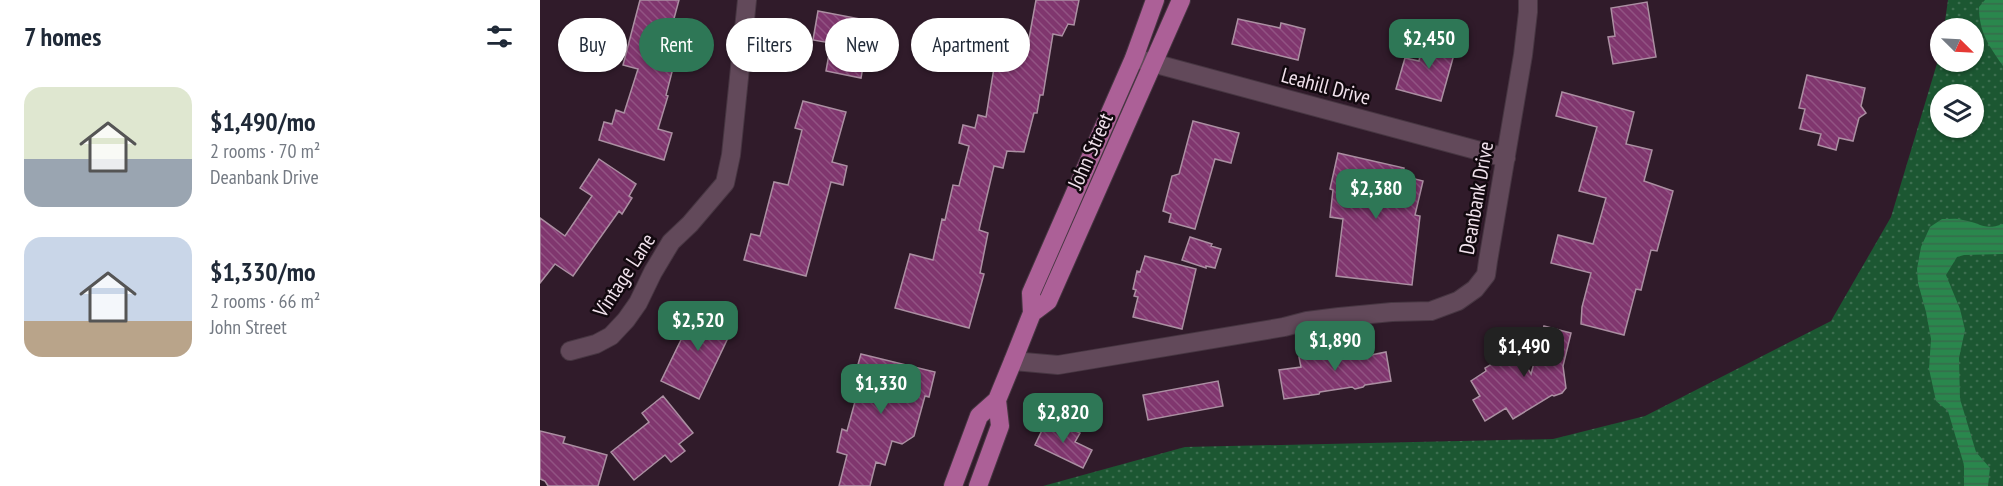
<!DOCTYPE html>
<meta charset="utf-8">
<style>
:root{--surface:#fff;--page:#f2f2f3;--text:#1f2937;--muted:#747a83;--accent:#2e7756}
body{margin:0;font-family:"PT Sans Narrow",sans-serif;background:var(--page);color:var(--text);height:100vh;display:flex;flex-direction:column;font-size:22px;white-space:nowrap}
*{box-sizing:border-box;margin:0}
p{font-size:20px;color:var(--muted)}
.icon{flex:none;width:33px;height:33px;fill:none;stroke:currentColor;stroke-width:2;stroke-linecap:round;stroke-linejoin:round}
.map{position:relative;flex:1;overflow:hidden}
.drawer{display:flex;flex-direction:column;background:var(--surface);width:540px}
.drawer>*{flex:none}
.banner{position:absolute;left:18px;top:18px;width:570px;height:54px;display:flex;gap:12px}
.needle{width:39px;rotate:114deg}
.buttons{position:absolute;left:1390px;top:18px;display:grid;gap:12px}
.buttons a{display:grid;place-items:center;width:54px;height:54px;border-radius:50%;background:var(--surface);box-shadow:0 2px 4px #0004;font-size:30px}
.price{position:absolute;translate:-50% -51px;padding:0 14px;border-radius:12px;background:var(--accent);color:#fff;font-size:20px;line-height:39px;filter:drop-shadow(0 2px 3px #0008)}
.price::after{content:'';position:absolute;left:50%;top:36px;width:18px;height:14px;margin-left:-9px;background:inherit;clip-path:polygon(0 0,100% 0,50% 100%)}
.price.current{background:#222;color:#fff}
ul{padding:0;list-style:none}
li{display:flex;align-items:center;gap:18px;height:150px;padding:0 24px}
li span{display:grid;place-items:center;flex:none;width:168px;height:120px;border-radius:18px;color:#555}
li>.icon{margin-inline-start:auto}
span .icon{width:72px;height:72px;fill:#fffc;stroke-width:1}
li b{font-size:26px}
h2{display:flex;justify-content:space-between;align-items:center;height:72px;padding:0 24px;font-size:26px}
.chip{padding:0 21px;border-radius:27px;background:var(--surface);box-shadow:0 2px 4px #0004;font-size:21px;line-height:54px}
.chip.current{background:var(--accent);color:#fff}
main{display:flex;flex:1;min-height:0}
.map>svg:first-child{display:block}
.park{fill:url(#park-dots);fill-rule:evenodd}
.water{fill:url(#water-rules)}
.building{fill:url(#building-back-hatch);stroke:#ab8fa2;stroke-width:1.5}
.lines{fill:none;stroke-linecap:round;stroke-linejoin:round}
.minor-casing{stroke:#473642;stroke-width:20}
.major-casing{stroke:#473642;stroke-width:20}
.minor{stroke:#62495a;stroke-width:18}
.major{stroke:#ac6097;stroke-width:18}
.labels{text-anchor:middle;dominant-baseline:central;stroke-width:5;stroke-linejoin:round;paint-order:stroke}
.street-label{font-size:21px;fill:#f1e2ec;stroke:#12090f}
</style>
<main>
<section class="drawer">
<h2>7 homes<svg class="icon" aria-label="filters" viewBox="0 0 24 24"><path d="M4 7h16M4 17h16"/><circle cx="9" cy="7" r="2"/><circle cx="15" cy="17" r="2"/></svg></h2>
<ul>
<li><span style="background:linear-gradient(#dfe7d0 60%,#9aa5b1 0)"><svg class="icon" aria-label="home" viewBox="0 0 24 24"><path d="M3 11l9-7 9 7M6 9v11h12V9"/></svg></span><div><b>$1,490/mo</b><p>2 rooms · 70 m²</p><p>Deanbank Drive</p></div></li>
<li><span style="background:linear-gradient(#c9d6e8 70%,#b9a48a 0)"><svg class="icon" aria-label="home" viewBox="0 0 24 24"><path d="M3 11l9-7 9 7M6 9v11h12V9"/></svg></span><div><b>$1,330/mo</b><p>2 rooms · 66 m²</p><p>John Street</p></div></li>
</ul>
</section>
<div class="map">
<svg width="1463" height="486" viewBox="0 0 1463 486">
<defs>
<pattern id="park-dots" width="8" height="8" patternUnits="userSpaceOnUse" patternTransform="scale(1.5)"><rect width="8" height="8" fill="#1c5732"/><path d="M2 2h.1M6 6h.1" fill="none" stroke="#3d6f50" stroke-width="1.8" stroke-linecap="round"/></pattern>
<pattern id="water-rules" width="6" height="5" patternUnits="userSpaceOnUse" patternTransform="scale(1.5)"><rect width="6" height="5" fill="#2a874d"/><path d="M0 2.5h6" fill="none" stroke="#366c4b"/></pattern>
<pattern id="building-back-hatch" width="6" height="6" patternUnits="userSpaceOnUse" patternTransform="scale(1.5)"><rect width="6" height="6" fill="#80366e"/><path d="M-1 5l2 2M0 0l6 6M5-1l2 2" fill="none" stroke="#925383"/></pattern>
</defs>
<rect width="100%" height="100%" fill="#301b2a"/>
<path class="park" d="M1408,0h55v486h-960l142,-39 368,-8 92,-23 186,-95 60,-104 50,-167v12h33v-34h-30zM1401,94h33v34h-33z"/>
<path class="water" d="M1445,0h18v66c-14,-20 -24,-34 -24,-59z
M1402,219c7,0 15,-1 21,1 19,3 20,11 40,4v30l-39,1 -7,2 -11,18 14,34 5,21 -6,28 1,41 16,53 14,16 -2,18h-24v-21l-16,-54 -12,-10 -7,-32 2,-30 -5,-27 -8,-29 -1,-14 4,-22 9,-20z"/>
<path class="building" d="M100,0h39l-7,26 4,1 -4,16 7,2 -13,50 2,1 -10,33 14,4 -8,27 -65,-20 5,-18 8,2 4,-14 8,3 14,-44 -15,-4z
M496,0h43l-5,25 -6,-1 -6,12 -9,-2 -10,61h-3l-3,18h-3l-10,39 -17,-1 -4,17 -9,-2 -15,64 9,3 -8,40 4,1 -15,54 -74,-20 15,-54 23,6 9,-41 3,1 8,-35 6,1 10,-40 -10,-3 4,-18 12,3 3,-13 8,2 12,-74 20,4 1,-5 9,2z
M1107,2l9,55 -43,7 -5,-27 7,-1 -4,-28z
M278,11l53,10 -10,57 -35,-7 5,-28 -18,-3z
M698,19l42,9 1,-5 24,6 -7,31 -66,-16z
M896,34l22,6 -17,61 -45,-12 9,-31 14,3 2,-10 10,3z
M1267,75l58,13 -4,18 5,7 -7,5 -6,23 -14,-3 -3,12 -18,-5 3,-11 -21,-5 5,-20 -6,-1z
M1022,92l72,20 -8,32 26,6 -8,31 29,10 -16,60 -6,-1 -10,40 -5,-1 -12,46 -43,-11 1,-17 9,-34 -40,-10 7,-28 35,9 13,-46 -27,-7 18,-64 -41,-11z
M263,101l43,11 -14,50 15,4 -4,19 -12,-3 -25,94 -62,-16 7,-26 9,2 14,-54 14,3 14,-55 -7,-2z
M653,121l46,12 -8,30 -16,-4 -20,70 -26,-7 2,-8 -8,-3 9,-35 7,-2z
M798,153l66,15 -1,8 20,5 -8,34 5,1 -8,69 -76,-9 7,-57 -13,-2 3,-27 -3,-1z
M59,159l37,25 -7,12 3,2 -10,16 -3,-3 -46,65 -18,-12 -15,19v-65l25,18 27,-40 -12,-8z
M650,237l22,7 -1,2 10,3 -6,19 -9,-2v2l-24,-8z
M605,256l51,13 -14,60 -49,-12 5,-20 -4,-1 2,-6 -3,-1 4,-18 3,1z
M158,305l37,18 -36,76 -38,-18z
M1004,326l27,7 -8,33 3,22 -4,5 -8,3 -2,-1 -39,24 -7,-11 -21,13 -12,-21 7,-4 -9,-15 15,-10 -1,-3 15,-9 2,3 16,-10 13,22z
M824,346l2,10 20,-4 5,29 -26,4 -2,2 -8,2 -3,-2 -32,5 -1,2 -35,5 -5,-29 22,-3 -2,-10z
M321,354l74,18 -6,25 -4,-1 -11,40 -12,8 -10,-3 -7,24 -9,-3 -6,24h-31l8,-31 -10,-3 5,-23 5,2 15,-55 -7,-1z
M678,381l5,25 -75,14 -5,-25z
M123,396l30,37 -14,11 6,7 -14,11 -6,-7 -31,25 -23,-28 38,-30 -7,-9z
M507,420l8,4 1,-2 24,11 -5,9 17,8 -9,18 -48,-23z
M0,431l25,6 -2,6 44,12 -9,31h-50l-3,-5 -5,-2z"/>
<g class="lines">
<defs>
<path id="minor" d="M594,58l372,100
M30,351l26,-7 15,-8 15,-16 12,-17 15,-31 18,-30 19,-18 35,-41 6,-28 16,-155
M473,361l45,4 226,-38 23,-6 32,-4 53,-5 39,-1 27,-10 17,-12 11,-14 2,-14 35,-206 5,-43v-12"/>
<path id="major" d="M492,313l16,-12 133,-301
M413,486l26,-70 18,-16 16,-39 19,-48 -1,-20 103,-235 21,-58
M438,486l22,-60 -3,-26"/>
</defs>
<use href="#minor" class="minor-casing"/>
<use href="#major" class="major-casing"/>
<use href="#minor" class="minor"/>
<use href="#major" class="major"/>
</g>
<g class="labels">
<g class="street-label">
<text transform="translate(786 86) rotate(15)">Leahill Drive</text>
<text transform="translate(550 151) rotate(-66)">John Street</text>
<text transform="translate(936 198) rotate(-80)">Deanbank Drive</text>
<text transform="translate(84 275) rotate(-57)">Vintage Lane</text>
</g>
</g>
</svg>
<div class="buttons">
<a><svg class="needle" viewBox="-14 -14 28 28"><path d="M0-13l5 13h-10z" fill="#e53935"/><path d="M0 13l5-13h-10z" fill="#747a83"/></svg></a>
<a><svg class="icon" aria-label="layers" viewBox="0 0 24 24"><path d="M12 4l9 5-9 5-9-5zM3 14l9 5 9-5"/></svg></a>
</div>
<b class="price" style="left:889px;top:70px">$2,450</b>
<b class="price" style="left:836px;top:220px">$2,380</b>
<b class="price" style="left:158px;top:352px">$2,520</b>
<b class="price" style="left:795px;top:372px">$1,890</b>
<b class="price current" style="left:984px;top:378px">$1,490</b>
<b class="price" style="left:341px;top:415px">$1,330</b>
<b class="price" style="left:523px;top:444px">$2,820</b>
<div class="banner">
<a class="chip">Buy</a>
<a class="chip current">Rent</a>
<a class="chip">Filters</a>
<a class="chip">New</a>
<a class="chip">Apartment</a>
</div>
</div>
</main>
